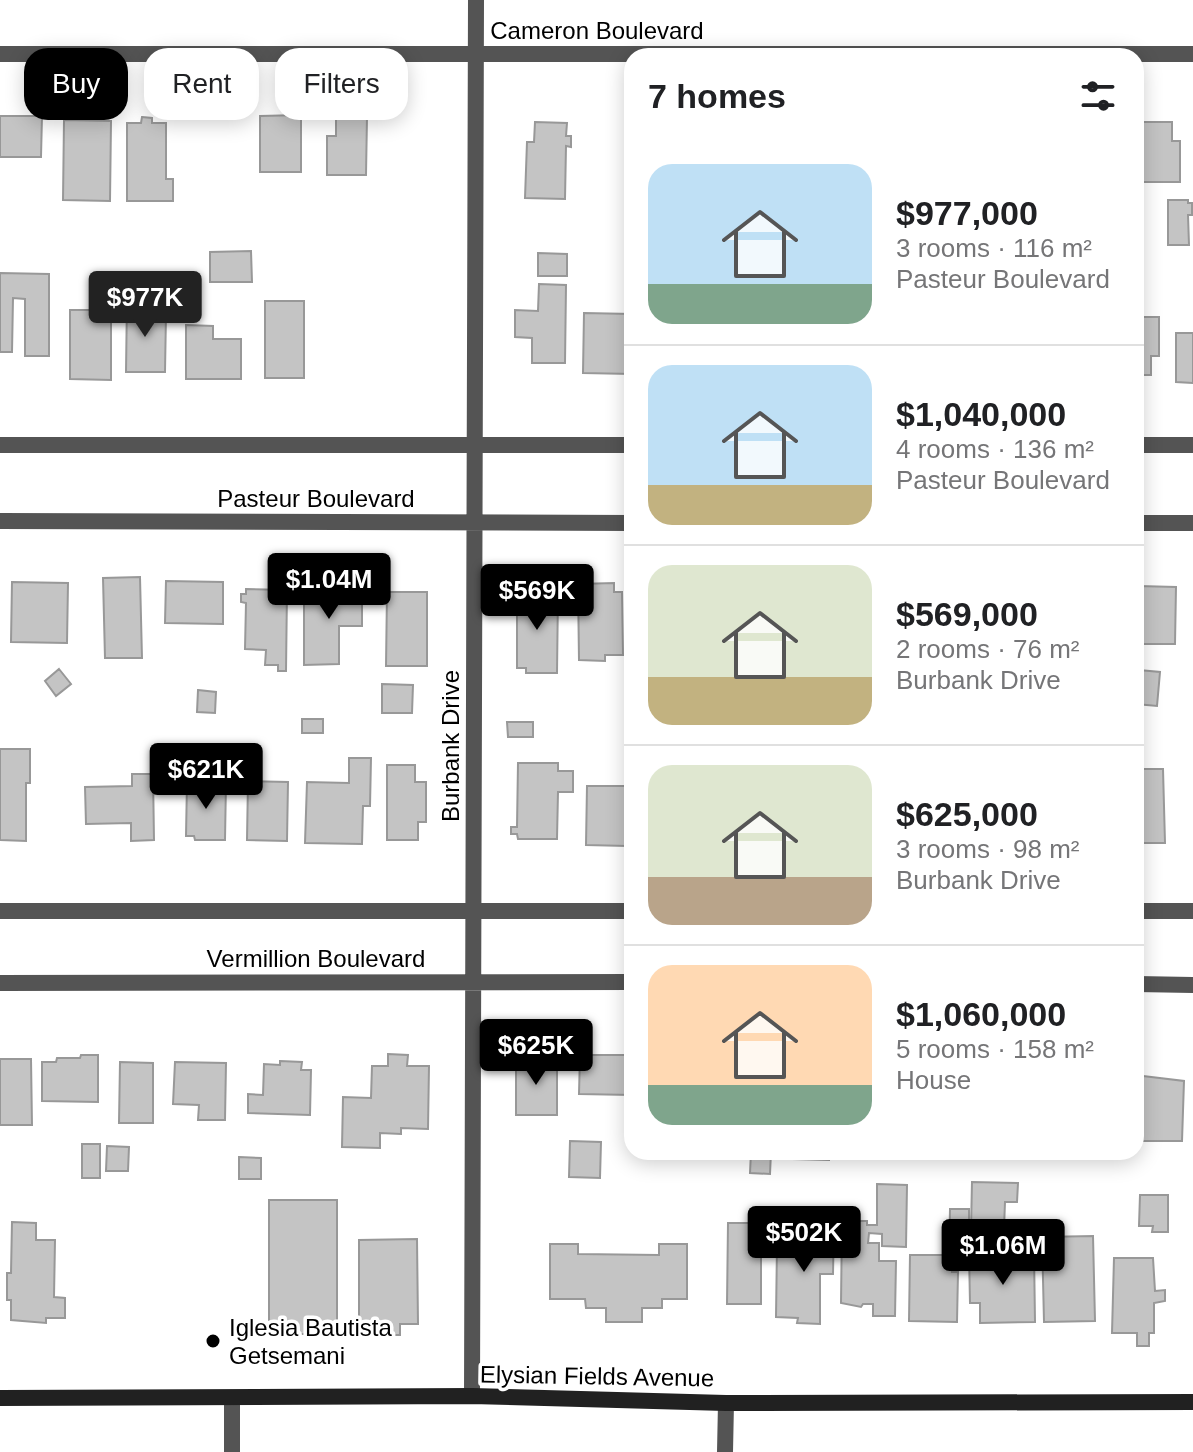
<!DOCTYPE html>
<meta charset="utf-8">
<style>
:root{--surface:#fff;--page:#f2f2f2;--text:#202124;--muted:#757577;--line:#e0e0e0;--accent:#000}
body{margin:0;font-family:Helvetica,sans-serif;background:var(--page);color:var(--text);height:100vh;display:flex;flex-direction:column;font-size:30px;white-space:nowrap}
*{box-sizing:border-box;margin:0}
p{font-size:26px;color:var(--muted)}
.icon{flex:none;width:44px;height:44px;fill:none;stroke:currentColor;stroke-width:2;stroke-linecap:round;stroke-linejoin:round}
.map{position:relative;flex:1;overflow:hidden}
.details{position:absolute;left:624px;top:48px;width:520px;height:1112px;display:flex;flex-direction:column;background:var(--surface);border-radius:24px;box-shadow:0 4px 20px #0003}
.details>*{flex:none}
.hud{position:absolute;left:24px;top:48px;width:480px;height:72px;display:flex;gap:16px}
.price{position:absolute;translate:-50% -68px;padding:0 18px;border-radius:8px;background:var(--accent);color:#fff;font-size:26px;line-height:52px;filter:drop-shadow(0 2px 4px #0008)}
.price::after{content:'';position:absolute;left:50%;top:48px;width:24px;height:18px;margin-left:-12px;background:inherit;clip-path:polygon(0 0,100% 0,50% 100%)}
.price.on{background:#222;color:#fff}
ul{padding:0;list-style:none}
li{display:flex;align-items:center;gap:24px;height:200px;padding:0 24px}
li+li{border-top:2px solid var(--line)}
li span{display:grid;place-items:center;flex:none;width:224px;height:160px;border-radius:24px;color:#555}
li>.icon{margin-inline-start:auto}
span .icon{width:96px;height:96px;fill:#fffc;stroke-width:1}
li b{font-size:34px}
h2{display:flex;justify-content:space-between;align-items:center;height:96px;padding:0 24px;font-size:34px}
.chip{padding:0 28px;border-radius:24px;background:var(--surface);box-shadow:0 4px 20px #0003;font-size:28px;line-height:72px}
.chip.on{background:var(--accent);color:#fff}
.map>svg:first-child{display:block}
.building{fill:#c4c4c4;stroke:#989898;stroke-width:2}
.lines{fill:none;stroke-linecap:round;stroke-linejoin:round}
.street{stroke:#545454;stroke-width:16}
.secondary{stroke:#212121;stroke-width:16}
.poi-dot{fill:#000;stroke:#fff;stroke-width:3}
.labels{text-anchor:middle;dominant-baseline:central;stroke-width:7;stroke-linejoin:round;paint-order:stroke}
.street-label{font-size:24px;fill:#000;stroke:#fff}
.poi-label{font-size:24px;fill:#000;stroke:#fff;text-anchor:start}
</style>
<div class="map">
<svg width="1193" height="1452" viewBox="0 0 1193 1452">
<rect width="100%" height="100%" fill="#fff"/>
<path class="building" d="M301,115v57h-41v-56z
M0,116h42l-1,41h-41z
M142,117l10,1v5h14v56h7v22h-46v-78h14z
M336,117h31l-1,58h-39v-39h9z
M64,120l47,1 -1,80 -47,-1z
M535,122l32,1 -1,13h5v11l-5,-1 -1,53 -40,-1 2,-56h7z
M1140,122h32v19h8v41h-41z
M1168,200h20v3h4v12h-4l1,30h-21z
M251,251l1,31h-42v-30z
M538,253l29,1v22h-29z
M0,273l49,1v82h-24v-57l-12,-1 -1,54h-12z
M539,284l27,1 -1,78h-33v-25l-17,-1v-27l23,1z
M127,298h17v16h22l-1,58h-39z
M265,301h39v77h-39z
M70,310h41v70l-41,-1z
M584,313l48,1v60l-49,-1z
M1136,317h23v39h-8v19h-15z
M186,325l27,1v13h28v40h-55z
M1176,333h17v50l-17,-1z
M140,577l2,81h-37l-2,-80z
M166,581l57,1v42l-58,-1z
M12,582l56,1 -1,60 -56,-1z
M614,583v9h8l1,63h-18v6l-26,-1 -1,-76z
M322,586h40v40h-23v38l-35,1v-76h18z
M1138,586l38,1 -1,57h-38z
M246,589l41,1 -1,81h-8v-6h-13l1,-15 -21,-1 1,-46 -5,-1v-8h5z
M387,592h40v74h-41z
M517,592h41l-1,81h-31v-5h-9z
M59,669l12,15 -15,12 -11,-15z
M1139,670l21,2 -3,34 -21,-2z
M382,684l31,1 -1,28h-30z
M198,690l18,2 -1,21 -18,-1z
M302,719h21v14h-21z
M507,722h26v15h-25z
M0,749h30v34h-4v58l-26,-1z
M349,758h22l-1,48h-7l-1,38 -57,-1 2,-61 42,1z
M518,763h40v8h15v21h-15l-1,47h-39l-1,-5h-6v-7h6z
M387,765h28v17h11v40h-8v18h-31z
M1136,769h27l2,74h-29z
M132,774h21l1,66 -23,1v-18l-45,1 -1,-37 47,-1z
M248,781l40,1 -1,59 -40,-1z
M187,782h39l-1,58h-30l-1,-4h-8z
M587,786h40v60l-41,-1z
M388,1054l20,1 -1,11h22l-1,63 -27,-1v6l-21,-1v15l-38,-1 1,-50 28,1 1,-32h16z
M81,1055h17v47l-56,-1v-39h14l1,-4h23z
M580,1055h52v40l-53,-1z
M516,1058l41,1v56h-41z
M0,1059h31l1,66h-32z
M280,1061l22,1 -1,8h10l-1,45 -62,-2v-19l15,1 1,-31 16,1z
M120,1062l33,1v60h-34z
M175,1062l51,1 -1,57h-27l1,-15 -26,-1z
M1143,1076l41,5 -2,60h-46v-61h7z
M570,1141l31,1 -1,36 -31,-1z
M82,1144h18v34h-18z
M107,1146l22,1 -1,24h-22z
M751,1152h20l-1,22 -20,-1z
M793,1152h36v8l-36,-1z
M239,1157l22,1v21h-22z
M972,1182l46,1 -1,19h-12l-1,27h-33z
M877,1184l30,1 -1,62 -24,-1v-12l-13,-1 -1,10h11v18h17l-1,55h-22v-12h-10l-2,3 -20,-4 1,-82h25v4h10z
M1140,1195h28v37h-16l1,-6h-14z
M269,1200h68v134h-68z
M950,1209h19v46h-20z
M12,1222l24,1v17h19l-1,57 11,1v20h-19v5l-35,-3v-20h-4v-27h4z
M808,1222l26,1 -1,51h-13v50l-23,-1 1,-5 -22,-1 1,-71h31z
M728,1223h33v81h-34z
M1093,1236l2,85 -51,1 -2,-85z
M417,1239l1,85h-18v11h-24v-11l-17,-1v-83z
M550,1244h28v10l81,1v-11h28v55h-25v9h-20v14h-36v-14h-20l-1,-9h-35z
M969,1253h65l1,69 -55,1v-20h-10z
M910,1255h43l-1,17h6l-1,50 -48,-1z
M1114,1258h39l2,33 10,-1v11l-11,2v30h-5v13h-12v-13h-25z"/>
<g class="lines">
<path class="street" d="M0,54h1193
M0,445h632
M1136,445h57
M0,521l632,2
M1136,523h57
M0,911h632
M1136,911h57
M0,983l632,-1
M1136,984l57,1
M472,1396l4,-1396
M232,1452v-53
M725,1452l1,-49"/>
<path class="secondary" d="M0,1398l472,-2 254,7 467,-1"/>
</g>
<circle class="poi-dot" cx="213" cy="1341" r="8"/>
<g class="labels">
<g class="street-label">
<text x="597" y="30">Cameron Boulevard</text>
<text x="316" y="498">Pasteur Boulevard</text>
<text transform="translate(450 746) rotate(-90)">Burbank Drive</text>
<text x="316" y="958">Vermillion Boulevard</text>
<text transform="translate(597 1376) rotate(1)">Elysian Fields Avenue</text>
</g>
<g class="poi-label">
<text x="229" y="1327">Iglesia Bautista<tspan x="229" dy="28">Getsemani</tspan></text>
</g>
</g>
</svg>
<b class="price on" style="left:145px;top:339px">$977K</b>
<b class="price" style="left:329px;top:621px">$1.04M</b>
<b class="price" style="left:537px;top:632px">$569K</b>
<b class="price" style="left:206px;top:811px">$621K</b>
<b class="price" style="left:536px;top:1087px">$625K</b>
<b class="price" style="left:804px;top:1274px">$502K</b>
<b class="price" style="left:1003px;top:1287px">$1.06M</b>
<div class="hud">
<a class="chip on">Buy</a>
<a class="chip">Rent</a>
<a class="chip">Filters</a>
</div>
<section class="details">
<h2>7 homes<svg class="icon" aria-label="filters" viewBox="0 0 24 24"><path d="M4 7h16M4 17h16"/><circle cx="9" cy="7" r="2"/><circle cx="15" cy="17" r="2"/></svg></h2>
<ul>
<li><span style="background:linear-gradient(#bfe0f5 75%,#7fa58c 0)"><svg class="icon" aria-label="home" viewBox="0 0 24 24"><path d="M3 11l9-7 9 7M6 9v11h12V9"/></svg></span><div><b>$977,000</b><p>3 rooms · 116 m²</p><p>Pasteur Boulevard</p></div></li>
<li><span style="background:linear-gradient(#bfe0f5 75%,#c2b280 0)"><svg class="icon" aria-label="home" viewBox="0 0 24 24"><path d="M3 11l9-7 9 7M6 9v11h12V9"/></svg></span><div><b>$1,040,000</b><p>4 rooms · 136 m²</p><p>Pasteur Boulevard</p></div></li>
<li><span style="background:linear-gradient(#dfe7d0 70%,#c2b280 0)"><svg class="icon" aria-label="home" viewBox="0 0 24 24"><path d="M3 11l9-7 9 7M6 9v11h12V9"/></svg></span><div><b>$569,000</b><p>2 rooms · 76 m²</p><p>Burbank Drive</p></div></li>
<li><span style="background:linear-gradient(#dfe7d0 70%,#b9a48a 0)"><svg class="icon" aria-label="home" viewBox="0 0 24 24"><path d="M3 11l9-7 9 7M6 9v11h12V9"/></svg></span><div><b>$625,000</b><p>3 rooms · 98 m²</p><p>Burbank Drive</p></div></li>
<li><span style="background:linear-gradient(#ffd9b3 75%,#7fa58c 0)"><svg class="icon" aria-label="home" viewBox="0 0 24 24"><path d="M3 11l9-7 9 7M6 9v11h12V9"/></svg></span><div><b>$1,060,000</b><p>5 rooms · 158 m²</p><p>House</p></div></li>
</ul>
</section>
</div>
